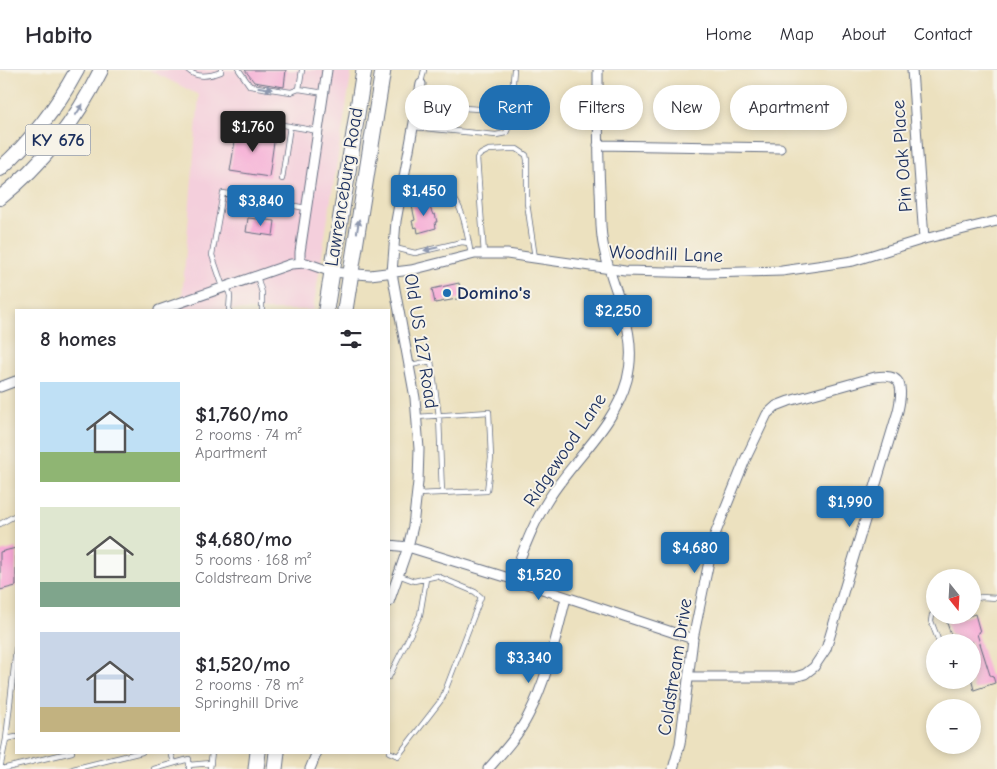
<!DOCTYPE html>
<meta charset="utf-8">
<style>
:root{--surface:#fff;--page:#f7f7f7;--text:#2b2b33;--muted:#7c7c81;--line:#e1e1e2;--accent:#1f6fb2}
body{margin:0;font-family:"Comic Neue",sans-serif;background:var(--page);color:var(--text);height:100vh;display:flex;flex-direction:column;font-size:19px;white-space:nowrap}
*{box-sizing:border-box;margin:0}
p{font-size:16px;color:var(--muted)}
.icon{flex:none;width:28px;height:28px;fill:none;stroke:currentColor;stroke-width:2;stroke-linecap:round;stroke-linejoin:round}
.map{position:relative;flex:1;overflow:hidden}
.drawer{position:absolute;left:15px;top:239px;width:375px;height:445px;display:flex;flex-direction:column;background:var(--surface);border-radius:0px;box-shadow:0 2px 8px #0003}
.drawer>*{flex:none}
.banner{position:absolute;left:405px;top:15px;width:475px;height:45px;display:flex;gap:10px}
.needle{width:32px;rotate:162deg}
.fabs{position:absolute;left:926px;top:499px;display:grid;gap:10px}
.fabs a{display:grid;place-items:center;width:55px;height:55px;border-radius:50%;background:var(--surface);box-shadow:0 2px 8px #0003;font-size:25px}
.price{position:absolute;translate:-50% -42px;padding:0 11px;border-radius:5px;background:var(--accent);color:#fff;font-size:16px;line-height:32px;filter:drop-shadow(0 1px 2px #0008)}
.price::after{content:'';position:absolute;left:50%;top:30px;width:15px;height:11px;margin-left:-8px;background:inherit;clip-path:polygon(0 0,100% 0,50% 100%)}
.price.active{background:#222;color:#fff}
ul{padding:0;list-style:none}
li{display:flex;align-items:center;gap:15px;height:125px;padding:0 25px}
li span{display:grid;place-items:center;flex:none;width:140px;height:100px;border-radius:0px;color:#555}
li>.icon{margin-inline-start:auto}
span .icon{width:60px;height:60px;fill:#fffc;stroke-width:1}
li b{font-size:21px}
h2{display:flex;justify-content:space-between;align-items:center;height:60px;padding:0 25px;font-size:21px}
.tag{padding:0 18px;border-radius:22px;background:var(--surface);box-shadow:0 2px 8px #0003;font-size:18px;line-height:45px}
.tag.active{background:var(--accent);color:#fff}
header{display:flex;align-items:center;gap:30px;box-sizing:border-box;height:70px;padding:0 25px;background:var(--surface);border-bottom:1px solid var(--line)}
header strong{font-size:24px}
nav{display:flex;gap:28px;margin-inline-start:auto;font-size:18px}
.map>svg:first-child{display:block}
.built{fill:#f4cfdc}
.building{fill:#f6a6d4}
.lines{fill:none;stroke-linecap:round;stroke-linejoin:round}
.service-casing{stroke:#646d80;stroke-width:6}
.minor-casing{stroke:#646d80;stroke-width:11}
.primary-casing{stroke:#646d80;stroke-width:16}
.trunk-casing{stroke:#646d80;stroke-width:17}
.service{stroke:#fff;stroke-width:4.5}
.minor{stroke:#fff;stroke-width:9}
.primary{stroke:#fff;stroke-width:14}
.trunk{stroke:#fff;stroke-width:15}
.oneway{fill:#8d97ae}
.poi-dot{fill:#1f6fb2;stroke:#f7f3e8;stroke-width:2}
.labels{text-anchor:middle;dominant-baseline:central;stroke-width:4;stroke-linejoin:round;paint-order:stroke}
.shield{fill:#f7f3e8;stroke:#5d6a87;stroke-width:1}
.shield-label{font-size:18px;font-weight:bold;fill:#1b2f5e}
.street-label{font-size:19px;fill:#1b2f5e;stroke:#f7f3e8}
.poi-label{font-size:19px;font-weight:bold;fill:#1b2f5e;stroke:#f7f3e8;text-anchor:start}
</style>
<header>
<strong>Habito</strong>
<nav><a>Home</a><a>Map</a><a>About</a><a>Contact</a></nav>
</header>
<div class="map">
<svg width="997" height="699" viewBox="0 0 997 699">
<rect width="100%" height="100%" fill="#f7f3e8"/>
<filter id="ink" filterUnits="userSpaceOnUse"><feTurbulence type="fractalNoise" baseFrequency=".02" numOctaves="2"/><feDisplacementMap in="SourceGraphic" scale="10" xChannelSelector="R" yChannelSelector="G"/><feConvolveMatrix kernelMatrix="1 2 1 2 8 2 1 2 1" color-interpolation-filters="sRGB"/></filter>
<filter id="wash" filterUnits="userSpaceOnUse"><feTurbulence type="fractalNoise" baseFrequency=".0096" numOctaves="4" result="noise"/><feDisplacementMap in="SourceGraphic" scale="20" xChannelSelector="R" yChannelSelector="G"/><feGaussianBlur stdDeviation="1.12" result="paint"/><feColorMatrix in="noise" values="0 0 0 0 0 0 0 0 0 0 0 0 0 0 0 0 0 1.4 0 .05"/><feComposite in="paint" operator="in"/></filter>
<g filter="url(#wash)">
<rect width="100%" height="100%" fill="#ece1bf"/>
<path class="built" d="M149,0h203l-39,240h-132l18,-215z"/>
<g id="blocks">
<path class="building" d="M245,0h41l-2,17 -30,-5z
M237,59l38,6 -6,42 -39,-6z
M423,130l2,3 3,-1 5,13 2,-1 2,8h-2l1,6 -18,5 -1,-6 -3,1 -2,-7 3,-1 -3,-14 5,-1 -1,-3z
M248,148l27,3 -2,15 -27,-4z
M459,213l3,15 -27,5 -3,-14z
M16,478v38l-16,4v-38z
M975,544l5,18 -3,2 13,41 3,1 2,7 -21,7 -2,-8v-40h-11l-2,-4 -3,2 -2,-6 -3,1 -4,-12z"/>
</g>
</g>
<g filter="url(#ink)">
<use href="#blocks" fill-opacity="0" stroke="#646d80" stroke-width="1"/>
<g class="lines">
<defs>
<path id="service" d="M188,0c9,9 22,6 33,2v-2
M239,0l11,16 41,6 8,-3
M302,0l-3,19 25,4
M421,13l3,-13
M417,35l93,6
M242,48l76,13
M413,57l83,8 10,-2 3,-7 5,-56
M282,109l8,-53
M399,133c12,-3 34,-12 46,-10 18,3 23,47 26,62
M395,178l20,5 47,-11 6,1
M484,184l-7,-96 4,-4 8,-4 19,-1h9l9,6 1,5v43l8,55
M257,206l5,17v17
M227,216l3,10 -1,14
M223,217l-11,-32 11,-62 83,15
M411,295l20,-4 8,55 3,77
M417,424l70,-3 4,-33 -2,-46 -72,5
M0,454l16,-9
M972,530l9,-3 16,1
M935,543l-3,2 -1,6 8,21
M389,607l31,-62 6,-36
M6,669l10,-90
M171,682l3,11
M389,682l9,4 44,-57 39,-102 -6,-5 -38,-16 -23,5 -16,-6
M189,695l22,-2
M0,699l6,-30 10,-2
M2,699l70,-17
M73,699l69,-17
M154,699l35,-10v10
M210,699l2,-17"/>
<path id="minor" d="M912,0l12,169
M598,75l182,3
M300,193v-11l27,-182
M159,240l132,-46 15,-1 26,9 38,3 41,-5 64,-16h32l118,17 83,2 74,-2 71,-10 71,-22 73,-18
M0,317l16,-6
M389,475l19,2 104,32 181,60
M512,509c11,-27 20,-54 36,-79 25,-41 66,-72 79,-120 14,-53 -19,-92 -25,-143 -2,-15 -1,-31 -2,-46 -2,-40 -2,-80 -2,-121
M389,532l19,-55 5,-21 5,-44 1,-33 -4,-51 -23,-125 4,-52 25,-137
M310,699l7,-17
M488,699c15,-17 30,-33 40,-53 19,-36 28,-79 38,-118
M673,699l7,-25 13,-105 21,-102 31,-77 22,-46 9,-8 13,-5 86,-24c29,-5 28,12 23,34l-72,238 -12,18 -9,7 -10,3h-106"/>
<path id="primary" d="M0,99c31,-28 57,-62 77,-99
M0,128c43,-34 77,-79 101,-128"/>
<path id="trunk" d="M326,240l38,-240
M345,240l38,-240
M256,699l2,-17
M275,699l2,-17"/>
</defs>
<use href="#service" class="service-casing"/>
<use href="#minor" class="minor-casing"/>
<use href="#primary" class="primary-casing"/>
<use href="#trunk" class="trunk-casing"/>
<use href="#service" class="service"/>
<use href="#minor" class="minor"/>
<use href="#primary" class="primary"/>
<use href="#trunk" class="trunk"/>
</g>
<defs><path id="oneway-solid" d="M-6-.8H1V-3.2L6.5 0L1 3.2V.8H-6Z" transform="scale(1.25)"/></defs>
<g class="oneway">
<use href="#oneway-solid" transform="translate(265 18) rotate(9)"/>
<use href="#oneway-solid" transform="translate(79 40) rotate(-57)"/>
<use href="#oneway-solid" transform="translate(358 156) rotate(-81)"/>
<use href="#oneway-solid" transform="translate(431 179) rotate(167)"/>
</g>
</g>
<circle class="poi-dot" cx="447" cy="223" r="5"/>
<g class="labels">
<rect class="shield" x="25.5" y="54.5" width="65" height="31" rx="4"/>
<g class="shield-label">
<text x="58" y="70">KY 676</text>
</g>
<g class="street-label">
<text transform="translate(902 86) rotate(-94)">Pin Oak Place</text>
<text transform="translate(344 117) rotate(-81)">Lawrenceburg Road</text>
<text transform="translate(666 184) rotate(2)">Woodhill Lane</text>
<text transform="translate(421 271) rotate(81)">Old US 127 Road</text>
<text transform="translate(565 380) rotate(-56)">Ridgewood Lane</text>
<text transform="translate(675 597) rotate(-81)">Coldstream Drive</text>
</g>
<g class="poi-label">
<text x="457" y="223">Domino's</text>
</g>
</g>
</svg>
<div class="fabs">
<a><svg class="needle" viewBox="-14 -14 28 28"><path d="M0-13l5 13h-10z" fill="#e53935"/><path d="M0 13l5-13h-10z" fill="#7c7c81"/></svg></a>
<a>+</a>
<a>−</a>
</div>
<b class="price active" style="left:253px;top:83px">$1,760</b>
<b class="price" style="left:424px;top:147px">$1,450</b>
<b class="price" style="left:261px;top:157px">$3,840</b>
<b class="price" style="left:618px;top:267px">$2,250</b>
<b class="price" style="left:850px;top:458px">$1,990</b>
<b class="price" style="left:695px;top:504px">$4,680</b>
<b class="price" style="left:539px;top:531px">$1,520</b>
<b class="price" style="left:529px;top:614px">$3,340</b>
<div class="banner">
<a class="tag">Buy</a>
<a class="tag active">Rent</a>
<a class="tag">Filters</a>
<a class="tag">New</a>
<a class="tag">Apartment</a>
</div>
<section class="drawer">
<h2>8 homes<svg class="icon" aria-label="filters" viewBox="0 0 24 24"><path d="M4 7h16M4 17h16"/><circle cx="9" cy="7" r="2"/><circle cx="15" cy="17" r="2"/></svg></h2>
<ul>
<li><span style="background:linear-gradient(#bfe0f5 70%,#8fb573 0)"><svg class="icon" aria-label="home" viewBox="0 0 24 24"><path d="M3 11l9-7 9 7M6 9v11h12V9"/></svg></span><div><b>$1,760/mo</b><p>2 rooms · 74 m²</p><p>Apartment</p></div></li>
<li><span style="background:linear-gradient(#dfe7d0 75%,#7fa58c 0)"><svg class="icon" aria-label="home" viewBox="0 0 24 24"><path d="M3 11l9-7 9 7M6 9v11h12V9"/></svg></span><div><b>$4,680/mo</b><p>5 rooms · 168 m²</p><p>Coldstream Drive</p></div></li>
<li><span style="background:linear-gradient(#c9d6e8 75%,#c2b280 0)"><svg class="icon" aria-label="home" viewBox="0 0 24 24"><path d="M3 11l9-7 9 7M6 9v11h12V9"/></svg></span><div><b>$1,520/mo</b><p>2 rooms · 78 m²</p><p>Springhill Drive</p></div></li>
</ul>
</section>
</div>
